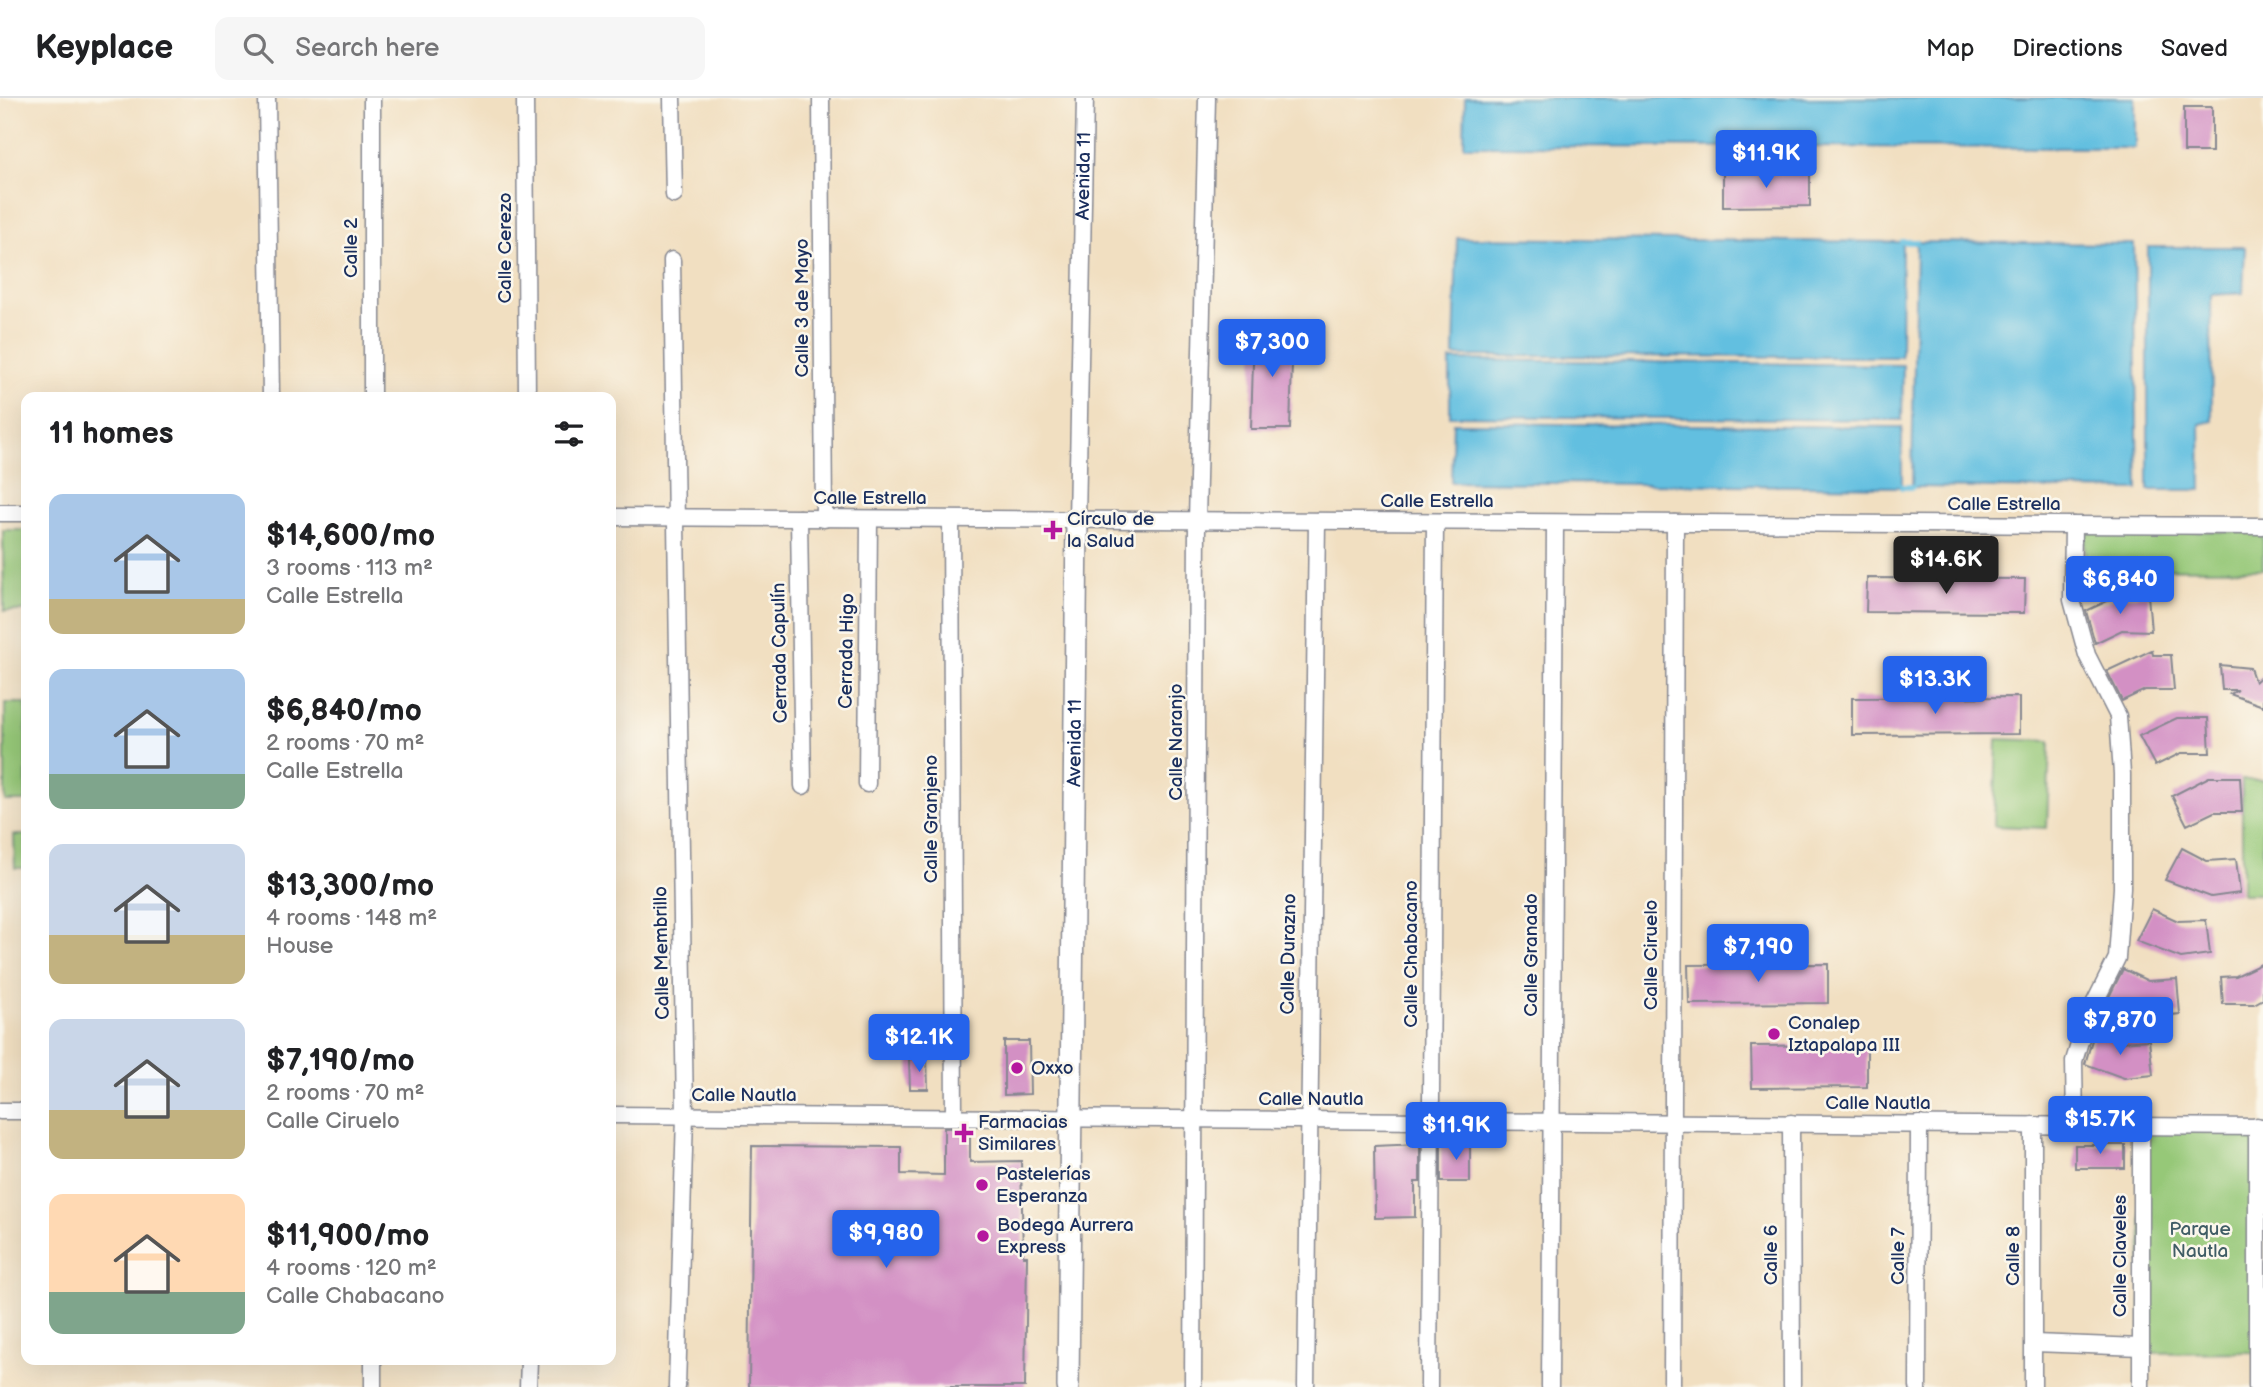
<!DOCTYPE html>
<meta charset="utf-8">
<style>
:root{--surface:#fff;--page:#f6f6f6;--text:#202124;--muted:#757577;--line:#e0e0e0;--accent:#2563eb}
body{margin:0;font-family:"Balsamiq Sans",sans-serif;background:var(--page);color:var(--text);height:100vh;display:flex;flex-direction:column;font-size:26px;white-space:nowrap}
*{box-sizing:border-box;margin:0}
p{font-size:23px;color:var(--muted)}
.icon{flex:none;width:38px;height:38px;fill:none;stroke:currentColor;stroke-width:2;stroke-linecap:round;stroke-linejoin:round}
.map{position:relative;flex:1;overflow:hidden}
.drawer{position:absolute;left:21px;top:294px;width:595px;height:973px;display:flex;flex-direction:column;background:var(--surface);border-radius:14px;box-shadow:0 7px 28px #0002}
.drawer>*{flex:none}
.price{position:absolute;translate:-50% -60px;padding:0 16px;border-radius:7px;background:var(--accent);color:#fff;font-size:23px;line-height:46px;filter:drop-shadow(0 2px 4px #0008)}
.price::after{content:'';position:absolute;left:50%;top:42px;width:21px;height:16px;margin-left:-10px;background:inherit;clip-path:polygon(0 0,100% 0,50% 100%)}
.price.current{background:#222;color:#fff}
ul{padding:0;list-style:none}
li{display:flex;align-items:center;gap:21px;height:175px;padding:0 28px}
li span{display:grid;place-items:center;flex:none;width:196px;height:140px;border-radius:14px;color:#555}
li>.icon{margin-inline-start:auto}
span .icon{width:84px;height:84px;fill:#fffc;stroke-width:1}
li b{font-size:30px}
h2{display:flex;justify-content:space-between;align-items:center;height:84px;padding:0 28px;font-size:30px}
header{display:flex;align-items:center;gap:42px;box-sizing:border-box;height:98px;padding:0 35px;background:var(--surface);border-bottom:2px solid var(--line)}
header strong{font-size:33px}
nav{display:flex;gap:38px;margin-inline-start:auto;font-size:24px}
.search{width:490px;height:63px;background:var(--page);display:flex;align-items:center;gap:18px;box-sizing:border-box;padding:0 24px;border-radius:14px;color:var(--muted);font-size:26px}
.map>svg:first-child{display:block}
.green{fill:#96c878;stroke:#587c6b;stroke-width:2}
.water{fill:#62bfe0;stroke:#3e779f;stroke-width:2}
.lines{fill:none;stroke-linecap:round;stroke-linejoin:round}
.stream{stroke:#62bfe0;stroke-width:6}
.building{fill:#d390c4}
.minor-casing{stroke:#868790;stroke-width:19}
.tertiary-casing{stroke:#868790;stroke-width:24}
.minor{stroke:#fff;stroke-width:16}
.tertiary{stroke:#fff;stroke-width:21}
.poi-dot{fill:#b5179e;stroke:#fbf7ec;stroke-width:2.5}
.labels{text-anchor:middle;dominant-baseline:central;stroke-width:5;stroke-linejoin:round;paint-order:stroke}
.street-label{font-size:19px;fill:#1b2f5e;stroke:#fbf7ec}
.poi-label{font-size:19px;fill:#1b2f5e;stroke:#fbf7ec;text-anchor:start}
.park-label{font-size:19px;fill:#405d66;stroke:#fbf7ec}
</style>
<header>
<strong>Keyplace</strong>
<div class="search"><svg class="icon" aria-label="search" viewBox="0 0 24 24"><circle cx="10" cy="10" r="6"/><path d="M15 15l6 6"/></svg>Search here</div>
<nav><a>Map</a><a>Directions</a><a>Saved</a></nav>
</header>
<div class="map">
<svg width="2263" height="1289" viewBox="0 0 2263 1289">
<rect width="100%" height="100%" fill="#fbf7ec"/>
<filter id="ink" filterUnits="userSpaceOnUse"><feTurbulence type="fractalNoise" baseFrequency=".0143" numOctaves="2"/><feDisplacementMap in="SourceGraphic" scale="14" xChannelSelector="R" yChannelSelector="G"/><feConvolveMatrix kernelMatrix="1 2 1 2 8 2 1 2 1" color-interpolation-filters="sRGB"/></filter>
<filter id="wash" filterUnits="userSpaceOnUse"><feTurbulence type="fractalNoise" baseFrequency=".00686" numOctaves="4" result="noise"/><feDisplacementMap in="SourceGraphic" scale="28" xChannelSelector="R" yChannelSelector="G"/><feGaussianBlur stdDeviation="1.57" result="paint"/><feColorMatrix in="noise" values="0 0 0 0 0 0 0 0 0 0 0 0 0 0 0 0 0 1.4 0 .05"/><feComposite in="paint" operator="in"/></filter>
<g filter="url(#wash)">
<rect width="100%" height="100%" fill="#f1dfc1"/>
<path class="green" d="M3,432h23v81h-22z
M2085,432l178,2v37l-177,-1z
M5,605h21v98h-21z
M1997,641l53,2 -3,87 -53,-2z
M2242,682h21v114h-21z
M14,737h12v33h-11z
M2141,1028h116v226l-115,1z"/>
<path class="water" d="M1465,0h670v50l-671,-2z
M1457,140l445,4 -1,115 -447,-1z
M1916,144l218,2 4,246 -226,-3z
M2148,149h97l-2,46 -32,2 1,126 -12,3 1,66h-53z
M1450,262l453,5 -1,55 -452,-4z
M1453,325l449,4v60l-451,-5z"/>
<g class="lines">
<path class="stream" d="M1902,144h14
M1902,389h10"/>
</g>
<g id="blocks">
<path class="building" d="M2184,9h28v45h-28z
M1723,75h87v33l-87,1z
M1293,230l-3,101h-39l3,-100z
M1867,480l158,1 -1,34 -158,-1z
M2148,497l3,36 -29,-1 -27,13 -9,-32 32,-15z
M2152,552l1,5h18l3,35h-29l-23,11 -15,-30z
M2220,567l30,3 5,14 8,-7v31l-33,-12 8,-4h-16z
M2019,599v37l-167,1v-37z
M2177,620h31l2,35h-29l-26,13 -16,-30z
M2209,679h31l2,35h-28l-27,13 -15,-29z
M2182,750l25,13 29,-2 4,34 -29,4 -46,-17z
M2152,811l26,12 28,-1 4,34 -29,4 -45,-17z
M2263,865v36l-9,5h-31l-2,-27 15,-1z
M1828,866v39l-139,1 -1,-39z
M2123,871l25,12 29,-2 3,35 -28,3 -45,-16z
M2095,932l26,12 28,-2 4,35 -29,3 -39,-14z
M1004,943h25l1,53 -26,1z
M1867,947v42l-115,1 -1,-42z
M927,960l1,31h-18l-1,-30z
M944,1030h26v34l51,-1 2,95h4l-2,131h-276l3,-241 149,1v27l43,1z
M1441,1045h29v39h-29z
M1420,1046v38h-5v35l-40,1 -1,-72z
M2075,1047h50v23h-50z"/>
</g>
</g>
<g filter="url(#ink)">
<use href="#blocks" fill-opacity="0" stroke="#868790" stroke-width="2"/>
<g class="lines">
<defs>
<g id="minor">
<path d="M267,0l4,299"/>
<path d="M372,0v299"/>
<path d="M525,0l2,299"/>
<path d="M672,0l2,97"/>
<path d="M821,0l3,421"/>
<path d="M672,162l13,856 -8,271"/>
<path d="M0,415h26"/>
<path d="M611,419l1652,9"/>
<path d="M799,420l4,268"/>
<path d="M951,422l3,598"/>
<path id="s1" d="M1077,423l8,-423"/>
<path d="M2073,427l-1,75 15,55 31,61 4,58v114l-5,70 -30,60 -13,43 1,64"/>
<path d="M867,686l2,-265"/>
<path d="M0,1013h26"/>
<path d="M611,1017l1652,12"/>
<path d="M1791,1025l1,264"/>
<path d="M2257,1028v261"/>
<path d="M2034,1245l107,4"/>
<path d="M373,1289v-27"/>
<path d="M528,1289l1,-27"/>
<path d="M1193,1289l4,-866 10,-423"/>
<path d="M1306,1289l11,-866"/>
<path d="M1429,1289l6,-865"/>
<path d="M1550,1289l5,-864"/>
<path d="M1672,1289l3,-864"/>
<path d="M1918,1289l1,-263"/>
<path d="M2033,1289v-262"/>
<path d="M2141,1289v-261"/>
</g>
<g id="tertiary">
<path id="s2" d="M1068,1289l9,-866"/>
</g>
</defs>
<use href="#minor" class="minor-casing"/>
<use href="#tertiary" class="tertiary-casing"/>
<use href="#minor" class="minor"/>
<use href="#tertiary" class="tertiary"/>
</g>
</g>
<g class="poi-dot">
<path d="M1049.5 421.5h7v7h7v7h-7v7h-7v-7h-7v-7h7z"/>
<circle cx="1774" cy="936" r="7"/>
<circle cx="1017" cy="970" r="7"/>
<path d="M960.5 1024.5h7v7h7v7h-7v7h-7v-7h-7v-7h7z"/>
<circle cx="982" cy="1087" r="7"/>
<circle cx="983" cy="1138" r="7"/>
</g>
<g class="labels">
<g class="street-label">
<text stroke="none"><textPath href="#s1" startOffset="345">Avenida 11</textPath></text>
<text transform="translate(351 150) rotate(-90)">Calle 2</text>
<text transform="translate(505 150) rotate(-90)">Calle Cerezo</text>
<text transform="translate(802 210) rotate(-90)">Calle 3 de Mayo</text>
<text x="870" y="400">Calle Estrella</text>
<text x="1437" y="403">Calle Estrella</text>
<text x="2004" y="406">Calle Estrella</text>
<text transform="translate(847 553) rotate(-89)">Cerrada Higo</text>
<text transform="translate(780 555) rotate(-91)">Cerrada Capulín</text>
<text stroke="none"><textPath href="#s2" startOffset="644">Avenida 11</textPath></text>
<text transform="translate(1176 644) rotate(-90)">Calle Naranjo</text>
<text transform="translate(931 721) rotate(-90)">Calle Granjeno</text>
<text transform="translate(662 855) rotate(-91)">Calle Membrillo</text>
<text transform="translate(1289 856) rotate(-89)">Calle Durazno</text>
<text transform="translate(1411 856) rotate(-90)">Calle Chabacano</text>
<text transform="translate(1531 857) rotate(-90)">Calle Granado</text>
<text transform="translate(1651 857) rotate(-90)">Calle Ciruelo</text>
<text x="744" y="997">Calle Nautla</text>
<text x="1311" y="1001">Calle Nautla</text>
<text x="1878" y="1005">Calle Nautla</text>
<text transform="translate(1771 1157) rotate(-90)">Calle 6</text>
<text transform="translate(1898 1158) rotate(-90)">Calle 7</text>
<text transform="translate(2013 1158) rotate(-90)">Calle 8</text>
<text transform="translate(2120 1158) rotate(-90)">Calle Claveles</text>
</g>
<g class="poi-label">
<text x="1067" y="421">Círculo de<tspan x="1067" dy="22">la Salud</tspan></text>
<text x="1788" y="925">Conalep<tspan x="1788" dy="22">Iztapalapa III</tspan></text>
<text x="1031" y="970">Oxxo</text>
<text x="978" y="1024">Farmacias<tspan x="978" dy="22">Similares</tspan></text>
<text x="996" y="1076">Pastelerías<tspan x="996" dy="22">Esperanza</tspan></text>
<text x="997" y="1127">Bodega Aurrera<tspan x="997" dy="22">Express</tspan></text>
</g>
<g class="park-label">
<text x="2200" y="1131">Parque<tspan x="2200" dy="22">Nautla</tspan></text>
</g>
</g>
</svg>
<b class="price" style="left:1766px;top:92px">$11.9K</b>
<b class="price" style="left:1272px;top:281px">$7,300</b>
<b class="price current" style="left:1946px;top:498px">$14.6K</b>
<b class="price" style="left:2120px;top:518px">$6,840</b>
<b class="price" style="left:1935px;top:618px">$13.3K</b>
<b class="price" style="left:1758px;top:886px">$7,190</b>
<b class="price" style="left:2120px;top:959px">$7,870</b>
<b class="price" style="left:919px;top:976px">$12.1K</b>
<b class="price" style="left:2100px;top:1058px">$15.7K</b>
<b class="price" style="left:1456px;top:1064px">$11.9K</b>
<b class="price" style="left:886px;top:1172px">$9,980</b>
<section class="drawer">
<h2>11 homes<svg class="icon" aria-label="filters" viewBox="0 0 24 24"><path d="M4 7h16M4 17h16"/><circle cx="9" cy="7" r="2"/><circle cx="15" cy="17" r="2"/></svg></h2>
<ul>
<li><span style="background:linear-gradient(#a9c7e8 75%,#c2b280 0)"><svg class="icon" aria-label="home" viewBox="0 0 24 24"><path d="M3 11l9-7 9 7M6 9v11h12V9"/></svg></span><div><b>$14,600/mo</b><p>3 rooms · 113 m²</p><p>Calle Estrella</p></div></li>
<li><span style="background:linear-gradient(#a9c7e8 75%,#7fa58c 0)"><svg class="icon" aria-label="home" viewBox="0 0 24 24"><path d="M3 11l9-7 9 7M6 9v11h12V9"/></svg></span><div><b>$6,840/mo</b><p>2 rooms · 70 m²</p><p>Calle Estrella</p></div></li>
<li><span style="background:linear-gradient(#c9d6e8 65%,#c2b280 0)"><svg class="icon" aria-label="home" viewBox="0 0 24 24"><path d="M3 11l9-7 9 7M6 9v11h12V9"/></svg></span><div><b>$13,300/mo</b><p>4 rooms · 148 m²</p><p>House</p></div></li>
<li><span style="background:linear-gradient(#c9d6e8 65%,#c2b280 0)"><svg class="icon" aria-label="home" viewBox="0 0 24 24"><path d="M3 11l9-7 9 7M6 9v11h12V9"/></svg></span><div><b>$7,190/mo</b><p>2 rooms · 70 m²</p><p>Calle Ciruelo</p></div></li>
<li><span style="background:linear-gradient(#ffd9b3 70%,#7fa58c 0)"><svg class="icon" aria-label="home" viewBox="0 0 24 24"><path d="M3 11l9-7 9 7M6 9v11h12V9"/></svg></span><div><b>$11,900/mo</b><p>4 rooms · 120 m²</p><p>Calle Chabacano</p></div></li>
</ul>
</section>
</div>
